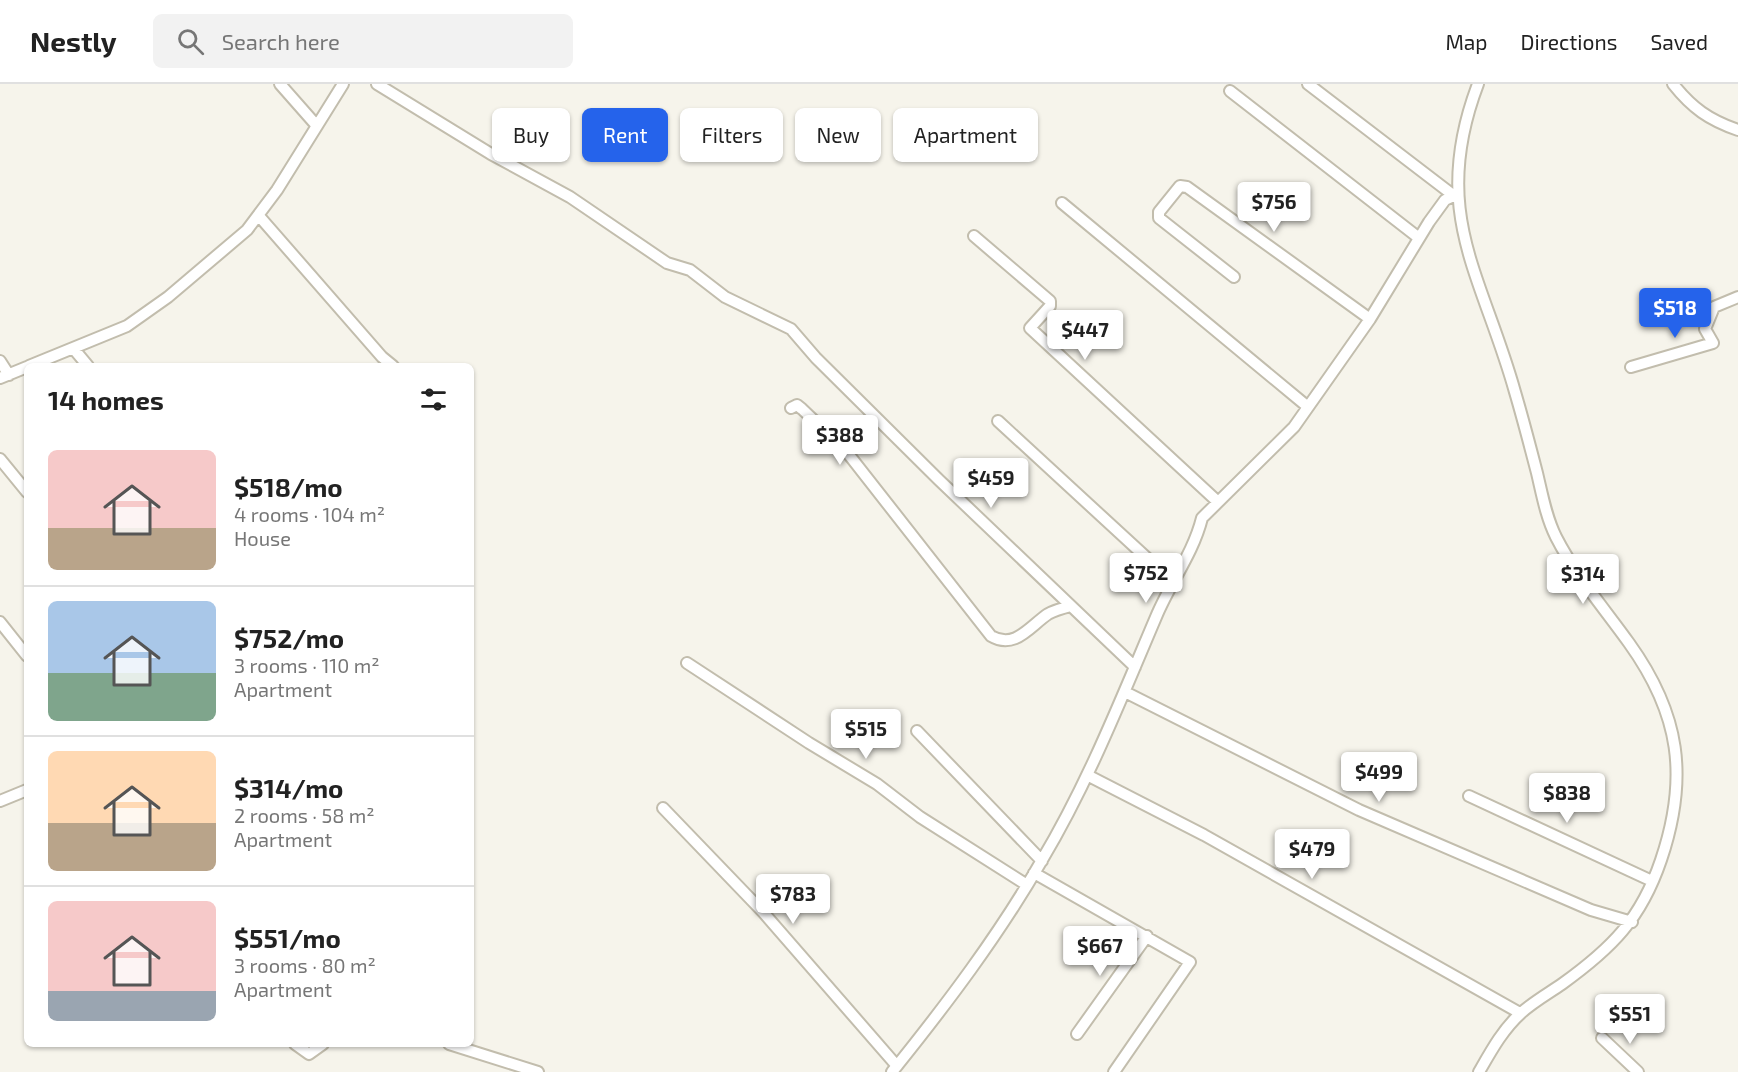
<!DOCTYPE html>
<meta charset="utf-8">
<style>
:root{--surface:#fff;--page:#f2f2f2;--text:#222;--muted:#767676;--line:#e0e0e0;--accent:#2563eb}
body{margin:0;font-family:"Exo 2",sans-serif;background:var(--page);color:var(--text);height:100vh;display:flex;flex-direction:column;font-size:22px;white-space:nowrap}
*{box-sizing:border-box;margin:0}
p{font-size:20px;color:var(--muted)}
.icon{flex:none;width:33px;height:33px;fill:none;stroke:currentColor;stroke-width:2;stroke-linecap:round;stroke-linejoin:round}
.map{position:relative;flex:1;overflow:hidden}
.sheet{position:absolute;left:24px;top:279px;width:450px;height:684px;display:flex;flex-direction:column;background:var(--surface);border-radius:9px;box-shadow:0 2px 4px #0004}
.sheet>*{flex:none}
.banner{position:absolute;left:492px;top:24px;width:570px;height:54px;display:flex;gap:12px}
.price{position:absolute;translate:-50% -51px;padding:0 14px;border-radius:6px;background:#fff;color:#222;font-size:20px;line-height:39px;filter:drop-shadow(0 2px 3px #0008)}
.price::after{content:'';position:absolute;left:50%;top:36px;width:18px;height:14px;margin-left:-9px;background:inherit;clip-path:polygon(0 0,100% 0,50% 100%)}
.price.selected{background:var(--accent);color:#fff}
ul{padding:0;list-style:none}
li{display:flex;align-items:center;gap:18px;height:150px;padding:0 24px}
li+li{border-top:2px solid var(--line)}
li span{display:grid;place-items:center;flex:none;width:168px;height:120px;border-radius:9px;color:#555}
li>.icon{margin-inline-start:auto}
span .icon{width:72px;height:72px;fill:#fffc;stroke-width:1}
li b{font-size:26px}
h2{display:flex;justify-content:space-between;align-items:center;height:72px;padding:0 24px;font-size:26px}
.chip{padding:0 21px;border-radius:9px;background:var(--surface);box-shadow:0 2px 4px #0004;font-size:21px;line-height:54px}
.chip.selected{background:var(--accent);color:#fff}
header{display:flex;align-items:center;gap:36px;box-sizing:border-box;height:84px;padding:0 30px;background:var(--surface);border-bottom:2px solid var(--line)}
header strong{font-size:28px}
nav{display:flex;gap:33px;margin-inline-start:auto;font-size:21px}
.search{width:420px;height:54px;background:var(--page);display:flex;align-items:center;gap:15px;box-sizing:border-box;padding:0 21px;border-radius:9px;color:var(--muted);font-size:22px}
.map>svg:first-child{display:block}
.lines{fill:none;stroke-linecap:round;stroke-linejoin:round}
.minor-casing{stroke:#c2bdad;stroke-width:14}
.minor{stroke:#fff;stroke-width:10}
</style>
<header>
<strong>Nestly</strong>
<div class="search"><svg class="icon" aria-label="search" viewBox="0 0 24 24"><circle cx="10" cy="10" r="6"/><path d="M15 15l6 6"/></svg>Search here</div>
<nav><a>Map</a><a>Directions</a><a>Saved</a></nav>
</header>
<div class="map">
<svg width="1738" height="988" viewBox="0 0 1738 988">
<rect width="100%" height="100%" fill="#f6f4eb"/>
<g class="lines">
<defs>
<path id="minor" d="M280,0l37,42
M377,0l114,70 79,43 97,66 23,7 35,27 66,32 25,29 123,122 196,187
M1308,0l145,111
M1478,0c-49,129 4,190 37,308 8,27 15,54 22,81 5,21 9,44 19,64 20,39 48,71 73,106 51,71 60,134 32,217 -20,59 -49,88 -99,124 -13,9 -29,18 -41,29 -18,16 -30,38 -42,59
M1673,0c19,24 36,36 65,46
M1230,7l189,147
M1062,119l246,204
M259,132l123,141 11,9
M974,152l76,65v5l-20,22 188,174
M1234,193l-75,-59v-6l21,-26 7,1 183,132
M73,264l15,18
M0,277l9,14
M29,282l98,-40 41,-29 79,-67 30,-40 66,-106
M1631,283l82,-24 -8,-14 9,-22 24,-10
M0,294l27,-11
M791,324l6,-3 5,4 44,42 145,185c24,14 39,-10 57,-22 7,-4 15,-6 23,-8
M998,337l175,161
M0,375l27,33
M0,538l27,34
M687,579l122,80 68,41 43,33 107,68
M1125,608l234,118 232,100 41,12
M917,647l125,130
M1087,691l117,60 316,178
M1469,712l183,85
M0,717l27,-11
M663,724l100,104 134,154
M1034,789l156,89 -76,110
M1077,950l70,-98
M1602,954l36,34
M295,960l14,10 14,-10
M449,960l89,28
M892,988c54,-67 107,-137 150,-212 46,-77 79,-161 114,-243 14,-34 37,-63 46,-99l92,-91 76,-108 59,-97 16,-22 13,-6"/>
</defs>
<use href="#minor" class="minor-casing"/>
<use href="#minor" class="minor"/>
</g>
</svg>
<b class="price" style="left:1274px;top:149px">$756</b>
<b class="price selected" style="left:1675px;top:255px">$518</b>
<b class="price" style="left:1085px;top:277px">$447</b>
<b class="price" style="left:840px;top:382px">$388</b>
<b class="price" style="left:991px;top:425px">$459</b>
<b class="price" style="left:1146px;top:520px">$752</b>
<b class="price" style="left:1583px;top:521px">$314</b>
<b class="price" style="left:866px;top:676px">$515</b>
<b class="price" style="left:1379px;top:719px">$499</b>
<b class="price" style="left:1567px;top:740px">$838</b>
<b class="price" style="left:1312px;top:796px">$479</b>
<b class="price" style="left:793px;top:841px">$783</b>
<b class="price" style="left:1100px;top:893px">$667</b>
<b class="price" style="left:1630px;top:961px">$551</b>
<div class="banner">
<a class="chip">Buy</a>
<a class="chip selected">Rent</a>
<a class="chip">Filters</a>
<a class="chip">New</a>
<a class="chip">Apartment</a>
</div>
<section class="sheet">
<h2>14 homes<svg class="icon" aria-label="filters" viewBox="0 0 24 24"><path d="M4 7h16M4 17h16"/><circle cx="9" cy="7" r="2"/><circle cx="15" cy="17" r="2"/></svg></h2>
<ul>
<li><span style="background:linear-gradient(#f6c9c9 65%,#b9a48a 0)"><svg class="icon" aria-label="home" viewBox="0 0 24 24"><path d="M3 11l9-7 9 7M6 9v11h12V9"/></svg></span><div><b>$518/mo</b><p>4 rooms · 104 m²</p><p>House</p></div></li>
<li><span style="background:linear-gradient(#a9c7e8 60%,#7fa58c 0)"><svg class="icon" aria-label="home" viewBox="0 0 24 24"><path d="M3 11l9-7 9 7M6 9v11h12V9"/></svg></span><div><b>$752/mo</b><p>3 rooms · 110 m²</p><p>Apartment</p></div></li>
<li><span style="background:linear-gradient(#ffd9b3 60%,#b9a48a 0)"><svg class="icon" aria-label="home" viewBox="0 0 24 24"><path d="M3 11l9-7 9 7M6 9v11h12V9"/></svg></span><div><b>$314/mo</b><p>2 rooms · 58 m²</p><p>Apartment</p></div></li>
<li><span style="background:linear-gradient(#f6c9c9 75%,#9aa5b1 0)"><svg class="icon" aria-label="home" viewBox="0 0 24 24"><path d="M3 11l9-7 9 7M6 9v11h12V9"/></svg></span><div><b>$551/mo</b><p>3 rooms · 80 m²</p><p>Apartment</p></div></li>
</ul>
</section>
</div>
